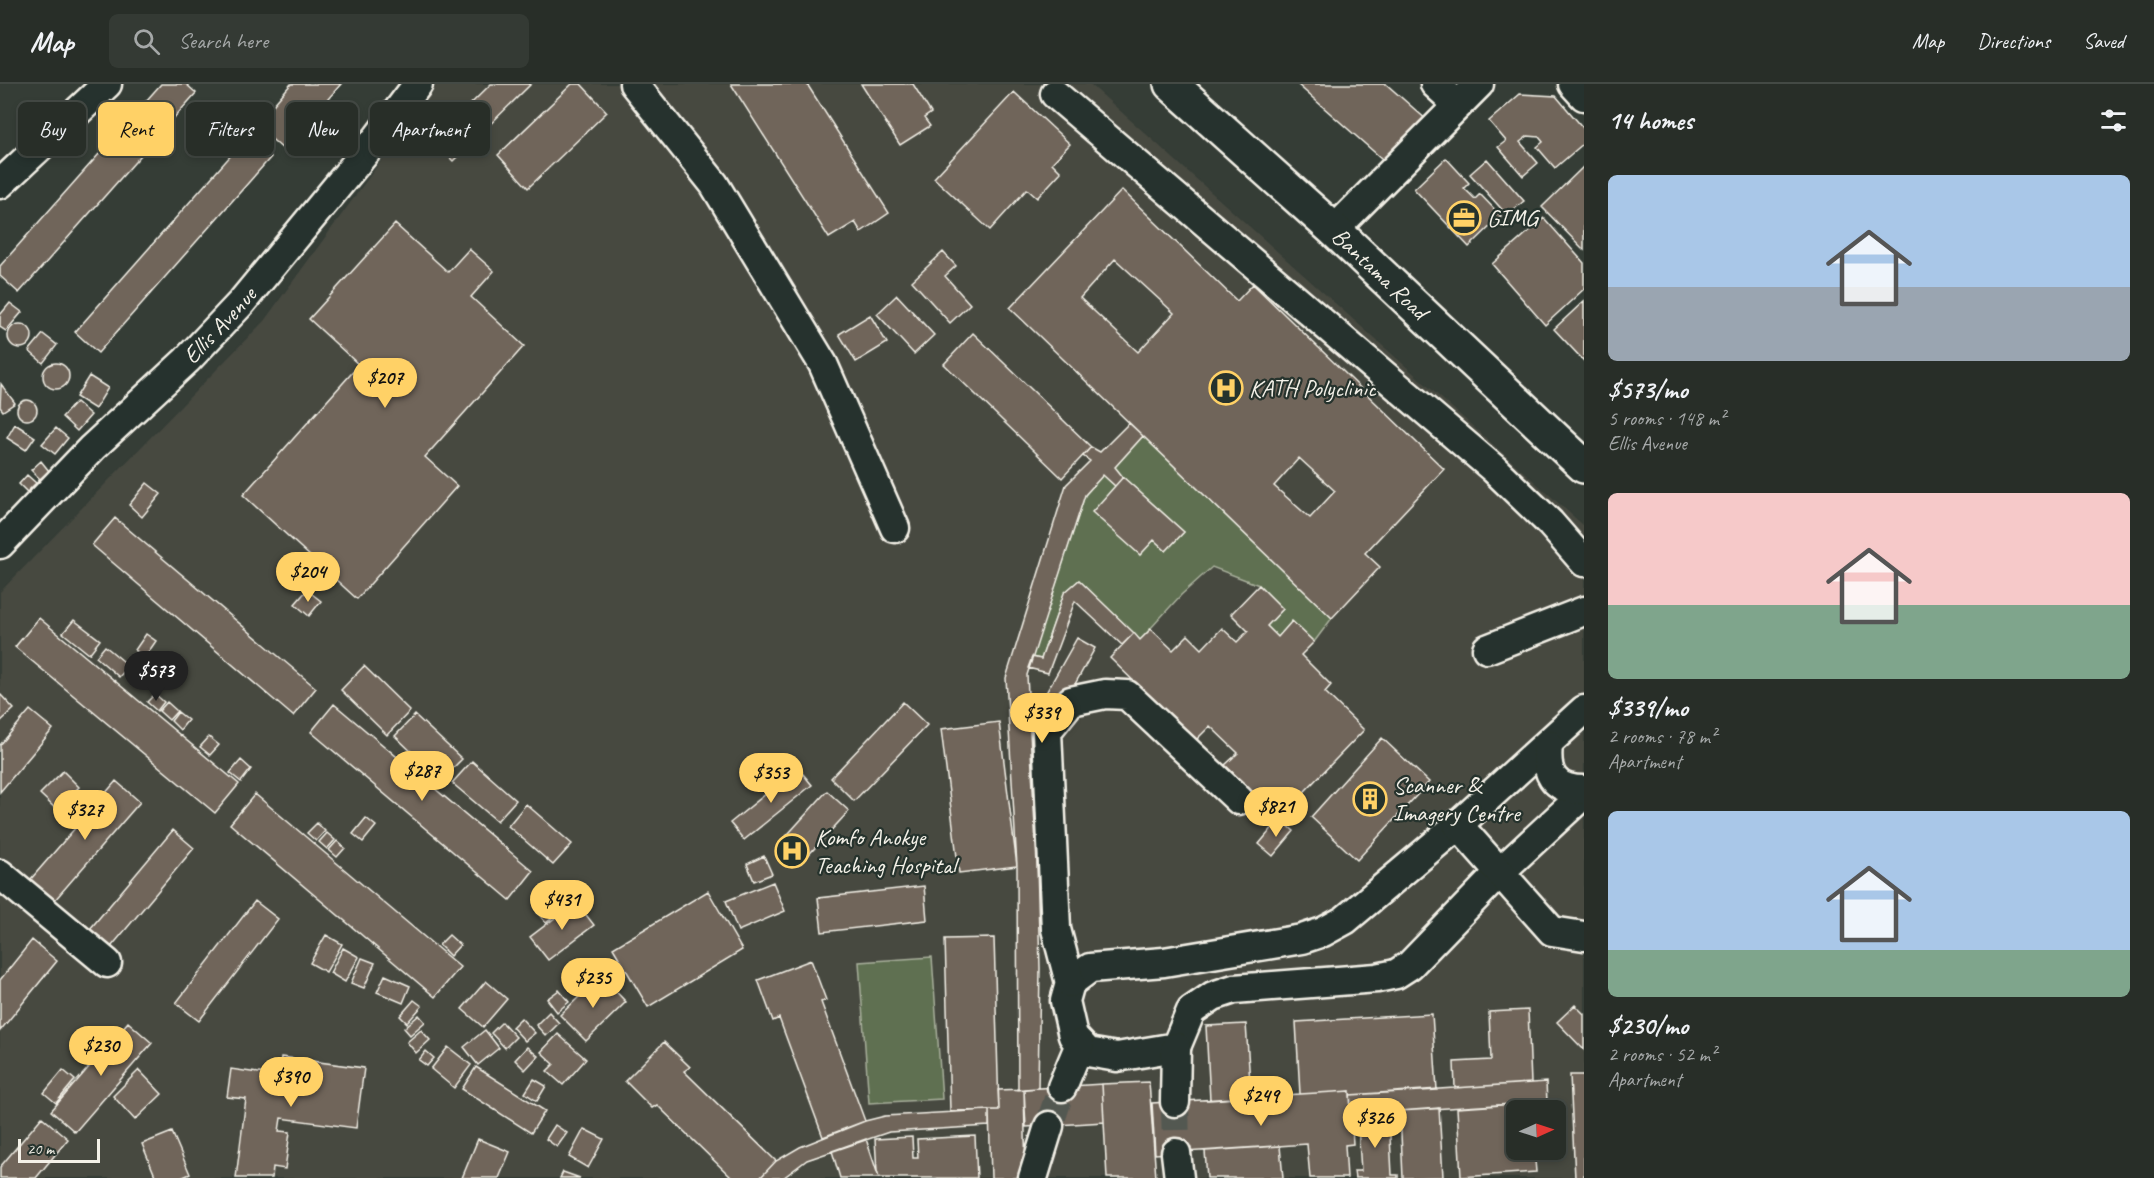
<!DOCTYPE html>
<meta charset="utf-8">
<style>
:root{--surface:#282e28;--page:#343a34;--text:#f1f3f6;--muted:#a5a8a8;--line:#444a45;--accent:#ffd166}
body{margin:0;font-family:Caveat,sans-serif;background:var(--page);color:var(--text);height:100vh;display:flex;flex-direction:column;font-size:22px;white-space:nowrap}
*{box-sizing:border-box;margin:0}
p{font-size:20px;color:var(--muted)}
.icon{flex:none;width:33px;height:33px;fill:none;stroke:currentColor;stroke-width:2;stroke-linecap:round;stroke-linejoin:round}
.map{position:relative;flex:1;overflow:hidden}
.drawer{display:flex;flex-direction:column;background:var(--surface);width:570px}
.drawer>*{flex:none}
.guide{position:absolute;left:18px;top:18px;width:570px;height:54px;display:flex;gap:12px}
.needle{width:39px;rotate:87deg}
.controls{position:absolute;left:1506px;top:1016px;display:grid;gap:12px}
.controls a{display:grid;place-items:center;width:60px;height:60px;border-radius:9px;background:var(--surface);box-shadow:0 3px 9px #0003,0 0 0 2px var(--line);font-size:30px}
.scale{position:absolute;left:18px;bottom:15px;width:82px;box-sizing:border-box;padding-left:6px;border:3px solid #f4f1e8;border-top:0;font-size:16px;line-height:21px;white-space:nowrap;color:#f4f1e8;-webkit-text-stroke:4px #26332d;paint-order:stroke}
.price{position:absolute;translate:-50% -51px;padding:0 14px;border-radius:21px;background:var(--accent);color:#111;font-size:20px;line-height:39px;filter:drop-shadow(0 2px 3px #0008)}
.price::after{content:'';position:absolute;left:50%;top:36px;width:18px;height:14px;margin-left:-9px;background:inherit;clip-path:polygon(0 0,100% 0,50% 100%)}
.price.active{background:#222;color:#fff}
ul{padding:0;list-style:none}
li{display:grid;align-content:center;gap:12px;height:318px;padding:0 24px}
li span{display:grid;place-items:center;height:186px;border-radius:9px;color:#555}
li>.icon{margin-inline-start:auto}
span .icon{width:108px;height:108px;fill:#fffc;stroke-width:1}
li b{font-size:26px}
h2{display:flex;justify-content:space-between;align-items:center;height:72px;padding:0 24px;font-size:26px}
.pill{padding:0 21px;border-radius:9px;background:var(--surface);box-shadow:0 3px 9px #0003,0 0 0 2px var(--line);font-size:21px;line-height:54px}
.pill.active{background:var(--accent);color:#111}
header{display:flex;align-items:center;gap:36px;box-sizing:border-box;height:84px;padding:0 30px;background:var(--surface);border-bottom:2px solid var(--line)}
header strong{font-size:28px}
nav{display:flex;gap:33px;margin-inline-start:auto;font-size:21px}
.search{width:420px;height:54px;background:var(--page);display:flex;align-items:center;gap:15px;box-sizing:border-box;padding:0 21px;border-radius:9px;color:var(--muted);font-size:22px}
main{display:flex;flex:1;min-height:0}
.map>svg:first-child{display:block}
.built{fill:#474941;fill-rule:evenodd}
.green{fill:#5e6f51;stroke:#a9b09c;stroke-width:1.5}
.building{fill:#70655a;stroke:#f4f1e8;stroke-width:1.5;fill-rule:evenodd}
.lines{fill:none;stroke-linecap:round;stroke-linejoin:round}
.minor-tunnel{stroke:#525851;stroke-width:28;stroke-dasharray:28 14;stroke-linecap:butt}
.minor-casing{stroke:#f4f1e8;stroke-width:33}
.major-casing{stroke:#f4f1e8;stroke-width:38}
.minor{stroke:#26332d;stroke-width:28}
.major{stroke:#26332d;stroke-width:33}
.labels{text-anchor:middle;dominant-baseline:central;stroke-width:4.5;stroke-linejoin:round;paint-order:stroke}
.poi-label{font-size:24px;fill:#f4f1e8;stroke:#26332d;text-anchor:start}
.street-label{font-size:24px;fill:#f4f1e8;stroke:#26332d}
</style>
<header>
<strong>Map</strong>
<div class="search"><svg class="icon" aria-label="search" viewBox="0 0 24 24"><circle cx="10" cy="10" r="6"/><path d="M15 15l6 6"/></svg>Search here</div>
<nav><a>Map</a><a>Directions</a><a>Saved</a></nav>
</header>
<main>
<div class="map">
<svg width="1584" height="1094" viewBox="0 0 1584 1094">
<rect width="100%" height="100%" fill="#353d36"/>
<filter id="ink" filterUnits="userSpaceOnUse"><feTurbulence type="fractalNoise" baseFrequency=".0167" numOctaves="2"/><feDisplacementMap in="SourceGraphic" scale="12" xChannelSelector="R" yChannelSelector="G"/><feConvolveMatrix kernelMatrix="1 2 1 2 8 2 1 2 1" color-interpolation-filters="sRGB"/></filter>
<g filter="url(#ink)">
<path class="built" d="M437,0h653l494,442v652h-1584v-586l264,-271zM1516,1026h40v39h-40z"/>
<path class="green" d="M1143,352l189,182 -18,24 -22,-21 -14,16 -11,-11 16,-17 -24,-24 -47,-18 -31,28 -41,45 -61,-60 -15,14 -23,65 -9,-2 53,-162 18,-20 12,11 25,69 14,-15 12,11 18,-19 -61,-55 -8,-10z
M932,873l10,142 -73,4 -10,-141z"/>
<path class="building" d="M161,0h25l10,9 -177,200 -19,-17v-10z
M291,0h50l-57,66 -28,-25z
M491,0h40l-78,77 -20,-20z
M572,0h9l26,28 -79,76 -30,-33z
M731,0h76l82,129 -28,19 -6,-10 -26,16z
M861,0h52l18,29 -7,5 6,8 -30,19z
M1297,0h89l42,37 -38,45z
M1014,8l56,52 -18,19 9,9 -24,26 -10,-9 -37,41 -56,-52z
M1520,10l36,2 28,33v14l-29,25 -18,-21 6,-5 -4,-5 -11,-1 -8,6 18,21 -15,13 -25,-29 8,-6 -17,-20z
M248,52l23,21 -173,196 -23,-21z
M1446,74l23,25 -5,5 11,11 5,-5 21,22 -32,31 -55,-58z
M1487,75l37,42 -17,14 -37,-41z
M1584,82v84l-42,-43z
M1122,106l115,111 16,-17 191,185 -79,84 15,14 -48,51 -322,-310zM1115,175l59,54 -36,39 -58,-54zM1299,374l36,33 -25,27 -36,-32z
M1544,134l40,45v26l-39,36 -53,-61z
M395,140l53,48 21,-23 25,22 -23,26 53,49 -99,111 32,29 -100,113 -114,-104 116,-130 -50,-46z
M943,168l13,14 -11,10 25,28 -20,19 -38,-42z
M897,211l37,40 -20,19 -37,-40z
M1584,217v60l-30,-32z
M10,219l12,9 -16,19 -6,-4v-12z
M870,231l17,28 -31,19 -17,-28z
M8 252a12 12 0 1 1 24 0a12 12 0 1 1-24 0Z
M973,249l118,114 -29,31 -118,-114z
M43,250l14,11 -14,18 -14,-12z
M43 292a13 13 0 1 1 26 0a13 13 0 1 1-26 0Z
M89,292l19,12 -13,21 -19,-12z
M1,300l14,19 -12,8 -3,-4z
M17 326a10 10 0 1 1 20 0a10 10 0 1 1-20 0Z
M76,318l15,13 -14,16 -15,-14z
M1129,339l14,13 -28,31 8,10 -8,9 -12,-11 -18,20 -58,180 10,189 3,104 -2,120 -20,2 -1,-224 -11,-188 60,-193 24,-24 -7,-5 8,-9 9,5z
M15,340l20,13 -9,13 -19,-12z
M56,344l12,10 -13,16 -13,-10z
M41,377l8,10 -9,8 -9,-9z
M27,391l9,8 -9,9 -8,-8z
M1123,393l61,55 -18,19 -12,-11 -14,15 -48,-43z
M147,399l14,11 -19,23 -13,-12z
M115,434l201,170 -23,28 -201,-171z
M1079,496l55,53 -12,12 -47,-44 -27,72 -20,-5 4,-11 9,2 23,-66z
M1259,501l24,24 -16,17 11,11 14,-16 22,21 -13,13 30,30 -6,7 39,38 -85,88 -54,-53 13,-12 -28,-27 -15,15 -85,-83 24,-25 6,7 11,-11 22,21 15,-15 14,14 20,-21 15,14 11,-11 -17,-17z
M307,506l14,11 -12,15 -14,-12z
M39,534l200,166 -24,29 -200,-166z
M74,536l26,20 -11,14 -26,-21z
M146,550l10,7 -11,16 -10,-7z
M1077,554l18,10 -35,63 -18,-11z
M105,562l24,20 -10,11 -23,-20z
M364,582l46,45 -23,24 -46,-45z
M0,610l14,15 -14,13z
M155,610l9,8 -7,9 -10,-9z
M167,618l10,9 -8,9 -10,-9z
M903,618l24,23 -73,76 -23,-23z
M334,620l199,167 -23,29 -199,-168z
M30,626l23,19 -53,63v-47z
M178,628l10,8 -8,10 -9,-9z
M415,631l47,44 -21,21 -46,-44z
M999,638l18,144 -58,7 -18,-144z
M209,653l10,8 -9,10 -10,-8z
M1382,654l47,44 -72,78 -46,-43z
M241,676l10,9 -10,13 -11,-9z
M472,677l44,39 -19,21 -45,-38z
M798,684l14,17 -68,55 -14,-17z
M63,687l16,16 -22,23 -17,-16z
M116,697l24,21 -86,99 -24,-21z
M827,707l22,20 -48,52 -21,-20z
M255,710l205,173 -25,30 -205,-173z
M526,720l46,40 -19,21 -45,-39z
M366,734l10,8 -13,16 -10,-8z
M1280,735l14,12 -21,25 -14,-12z
M317,739l8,8 -9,10 -9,-8z
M173,746l21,18 -83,99 -21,-18z
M327,749l8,7 -8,9 -8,-7z
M337,757l8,7 -8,9 -8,-7z
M764,772l8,18 -18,7 -7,-17z
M773,798l12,29 -47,20 -12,-30z
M924,802l3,34 -105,12 -4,-34z
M708,807l34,59 -94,57 -35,-59z
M557,811l9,11 -20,17 -9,-11z
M255,817l23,18 -79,102 -23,-18z
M576,818l18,23 -46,35 -18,-23z
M326,851l16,9 -16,28 -16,-9z
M449,851l11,10 -10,11 -11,-11z
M994,854l5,172 -49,1 -5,-172z
M32,856l25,21 -57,70v-51z
M343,864l16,9 -14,25 -15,-9z
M362,874l13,5 -11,25 -13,-5z
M811,876l15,40 -5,2 44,119 -42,16 -44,-119 -6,3 -15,-41z
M586,879l9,10 -19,16 -9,-11z
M385,891l25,11 -7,17 -26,-11z
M601,892l25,26 -40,39 -26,-26z
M486,897l21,18 -24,28 -21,-18z
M559,906l10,12 -12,10 -10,-13z
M414,916l8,6 -15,17 -7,-7z
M1575,921l9,9v36l-27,-28z
M1528,926l3,73 -76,5 -1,-26 37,-2 -2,-48z
M549,928l10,11 -13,13 -10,-11z
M1432,930l5,76 -87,5v-4l-50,3 -4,-72z
M419,931l6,7 -15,13 -6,-7z
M521,934l14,15 -10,8 -13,-14z
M128,938l24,21 -77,89 -24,-21z
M502,938l14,15 -11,11 -14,-15z
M1246,940l5,73 -41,3 -4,-74z
M421,946l9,10 -14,13 -9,-11z
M485,946l14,18 -21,17 -14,-18z
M558,950l28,25 -23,26 -16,-14 7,-7 -13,-12z
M664,958l26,25 -6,4 92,90 -16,17h-28l-75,-73 -5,3 -27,-27z
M448,963l23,18 -17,23 -23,-19z
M527,963l11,9 -13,14 -10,-10z
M426,967l8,7 -7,8 -8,-6z
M281,973l83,11 -8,60 -75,-10 -2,13 11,1 -5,37 -12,-2 -1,11h-36l10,-79 -19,-2 4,-28 48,7z
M476,983l69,44 -14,22 -69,-44z
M63,986l12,10 -19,23 -12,-10z
M139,986l23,24 -27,26 -22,-24z
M1570,991h14v103h-9z
M534,995l12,7 -9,15 -12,-8z
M1149,998l7,96h-49l-5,-94z
M1546,998l1,20 -196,12 -1,-19z
M1102,1000l2,38 -78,5 -2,-38z
M1024,1005l2,89h-35l-2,-68h10l-1,-20z
M1350,1007l3,53 -8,1 2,33h-37l-3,-34 -152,10 -3,-51z
M1532,1019v7h-16v39h18l2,23 -75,5 -4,-69z
M1439,1024l4,69 -40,1 -3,-67z
M989,1026v16l-100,6 -82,28 -24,18h-23l16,-17 24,-14 65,-26 20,-5z
M42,1033l26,22 -32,39h-36v-11z
M1389,1033l3,58h6v3h-43l-1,-7h7l-3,-45h6v-8z
M555,1041l12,8 -10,14 -11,-8z
M584,1045l20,10 -16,29 -19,-11z
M172,1048l18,42 -9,4h-25l-14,-34z
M975,1052l2,42h-98l-2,-7 -2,-32 37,-2 1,21h5l-1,-19z
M478,1055l32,13 -11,26h-37z
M866,1055l13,39h-39l-8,-27z
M1280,1062l3,32h-76l-2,-27z
M563,1088l17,6h-20z"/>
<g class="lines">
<path class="minor-tunnel" d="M1175,1018l1,51
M1049,1042l13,-39"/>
<defs>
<g id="minor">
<path d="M634,0l80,100 109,180 72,164"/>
<path d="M1435,0l23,21"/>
<path d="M1573,0l11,12"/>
<path d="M1055,10l439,375 56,54 34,39"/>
<path d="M0,100l107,-100"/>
<path d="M1334,146l145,-146"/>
<path id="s1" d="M0,460l92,-96 95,-88 54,-57 137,-166 40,-53"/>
<path d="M1487,565l97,-38"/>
<path d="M1584,626l-126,115 -113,95 -22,12 -21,7 -138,23 -74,6 -20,15 -5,18 8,35 15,16 29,5 59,-10 15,-36 22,-15 21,-7 143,-11 19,-4 14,-9 90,-93 84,-78"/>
<path d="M1548,660c-3,28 4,46 36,46"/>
<path d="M1458,741l94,106 32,5"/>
<path d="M0,790l107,89"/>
<path d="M1070,899l-14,-54 -9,-198 24,-30 34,-7 22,1 112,105"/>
<path d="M1062,1003l18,-43"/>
<path d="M1175,1018l1,-55"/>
<path d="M1176,1069l3,25"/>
<path d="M1033,1094l16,-52"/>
</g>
<g id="major">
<path id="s2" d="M1171,0l163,146 250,236"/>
</g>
</defs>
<use href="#minor" class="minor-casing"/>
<use href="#major" class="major-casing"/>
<use href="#minor" class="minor"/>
<use href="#major" class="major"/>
</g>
</g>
<defs>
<symbol id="office-ring" viewBox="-11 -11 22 22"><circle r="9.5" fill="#26332d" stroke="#ffd166" stroke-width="1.5"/><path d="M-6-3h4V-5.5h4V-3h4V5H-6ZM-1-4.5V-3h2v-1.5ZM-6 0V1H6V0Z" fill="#ffd166"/></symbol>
<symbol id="hospital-ring" viewBox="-11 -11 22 22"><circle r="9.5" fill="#26332d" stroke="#ffd166" stroke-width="1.5"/><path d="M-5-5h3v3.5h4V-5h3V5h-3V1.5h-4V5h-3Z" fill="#ffd166"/></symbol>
<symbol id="building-ring" viewBox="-11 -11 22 22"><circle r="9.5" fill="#26332d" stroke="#ffd166" stroke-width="1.5"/><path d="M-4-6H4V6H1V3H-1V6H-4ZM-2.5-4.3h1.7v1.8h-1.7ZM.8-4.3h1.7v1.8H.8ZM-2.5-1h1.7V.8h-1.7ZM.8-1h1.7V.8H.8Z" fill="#ffd166"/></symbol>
</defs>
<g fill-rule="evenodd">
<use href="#office-ring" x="1445" y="115" width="38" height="38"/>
<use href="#hospital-ring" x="1207" y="285" width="38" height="38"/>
<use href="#building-ring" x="1351" y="696" width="38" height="38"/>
<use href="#hospital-ring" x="773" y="748" width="38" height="38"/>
</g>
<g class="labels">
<g class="poi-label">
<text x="1487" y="134">GIMG</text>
<text x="1249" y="304">KATH Polyclinic</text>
<text x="1393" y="701">Scanner &amp;<tspan x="1393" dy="28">Imagery Centre</tspan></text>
<text x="815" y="753">Komfo Anokye<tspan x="815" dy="28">Teaching Hospital</tspan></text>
</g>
<g class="street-label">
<text stroke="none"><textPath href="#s2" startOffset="282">Bantama Road</textPath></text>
<text stroke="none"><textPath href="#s1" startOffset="310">Ellis Avenue</textPath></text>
</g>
</g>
</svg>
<div class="controls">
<a><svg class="needle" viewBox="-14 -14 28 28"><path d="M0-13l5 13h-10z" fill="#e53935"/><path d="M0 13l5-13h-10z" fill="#a5a8a8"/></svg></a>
</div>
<div class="scale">20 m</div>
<b class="price" style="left:385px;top:325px">$207</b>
<b class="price" style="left:308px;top:519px">$204</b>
<b class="price active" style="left:156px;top:618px">$573</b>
<b class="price" style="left:1042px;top:660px">$339</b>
<b class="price" style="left:422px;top:718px">$287</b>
<b class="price" style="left:771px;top:720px">$353</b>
<b class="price" style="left:1276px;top:754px">$821</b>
<b class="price" style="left:85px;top:757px">$327</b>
<b class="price" style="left:562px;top:847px">$431</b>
<b class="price" style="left:593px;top:925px">$235</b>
<b class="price" style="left:101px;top:993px">$230</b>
<b class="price" style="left:291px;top:1024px">$390</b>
<b class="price" style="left:1261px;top:1043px">$249</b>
<b class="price" style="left:1375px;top:1065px">$326</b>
<div class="guide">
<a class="pill">Buy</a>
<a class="pill active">Rent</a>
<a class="pill">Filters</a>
<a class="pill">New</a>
<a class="pill">Apartment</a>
</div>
</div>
<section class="drawer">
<h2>14 homes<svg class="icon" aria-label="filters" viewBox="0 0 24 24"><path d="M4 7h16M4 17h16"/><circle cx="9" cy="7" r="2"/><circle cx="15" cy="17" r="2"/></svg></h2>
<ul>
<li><span style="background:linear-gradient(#a9c7e8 60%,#9aa5b1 0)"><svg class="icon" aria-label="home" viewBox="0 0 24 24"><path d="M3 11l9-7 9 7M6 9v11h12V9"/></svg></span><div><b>$573/mo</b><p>5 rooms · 148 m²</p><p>Ellis Avenue</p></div></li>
<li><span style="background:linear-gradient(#f6c9c9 60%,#7fa58c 0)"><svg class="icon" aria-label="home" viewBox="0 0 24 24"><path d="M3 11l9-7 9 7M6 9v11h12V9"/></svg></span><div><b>$339/mo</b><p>2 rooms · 78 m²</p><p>Apartment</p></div></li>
<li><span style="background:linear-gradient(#a9c7e8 75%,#7fa58c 0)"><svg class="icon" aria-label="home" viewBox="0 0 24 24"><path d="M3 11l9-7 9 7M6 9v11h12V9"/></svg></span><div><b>$230/mo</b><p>2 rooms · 52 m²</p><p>Apartment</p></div></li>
</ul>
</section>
</main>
